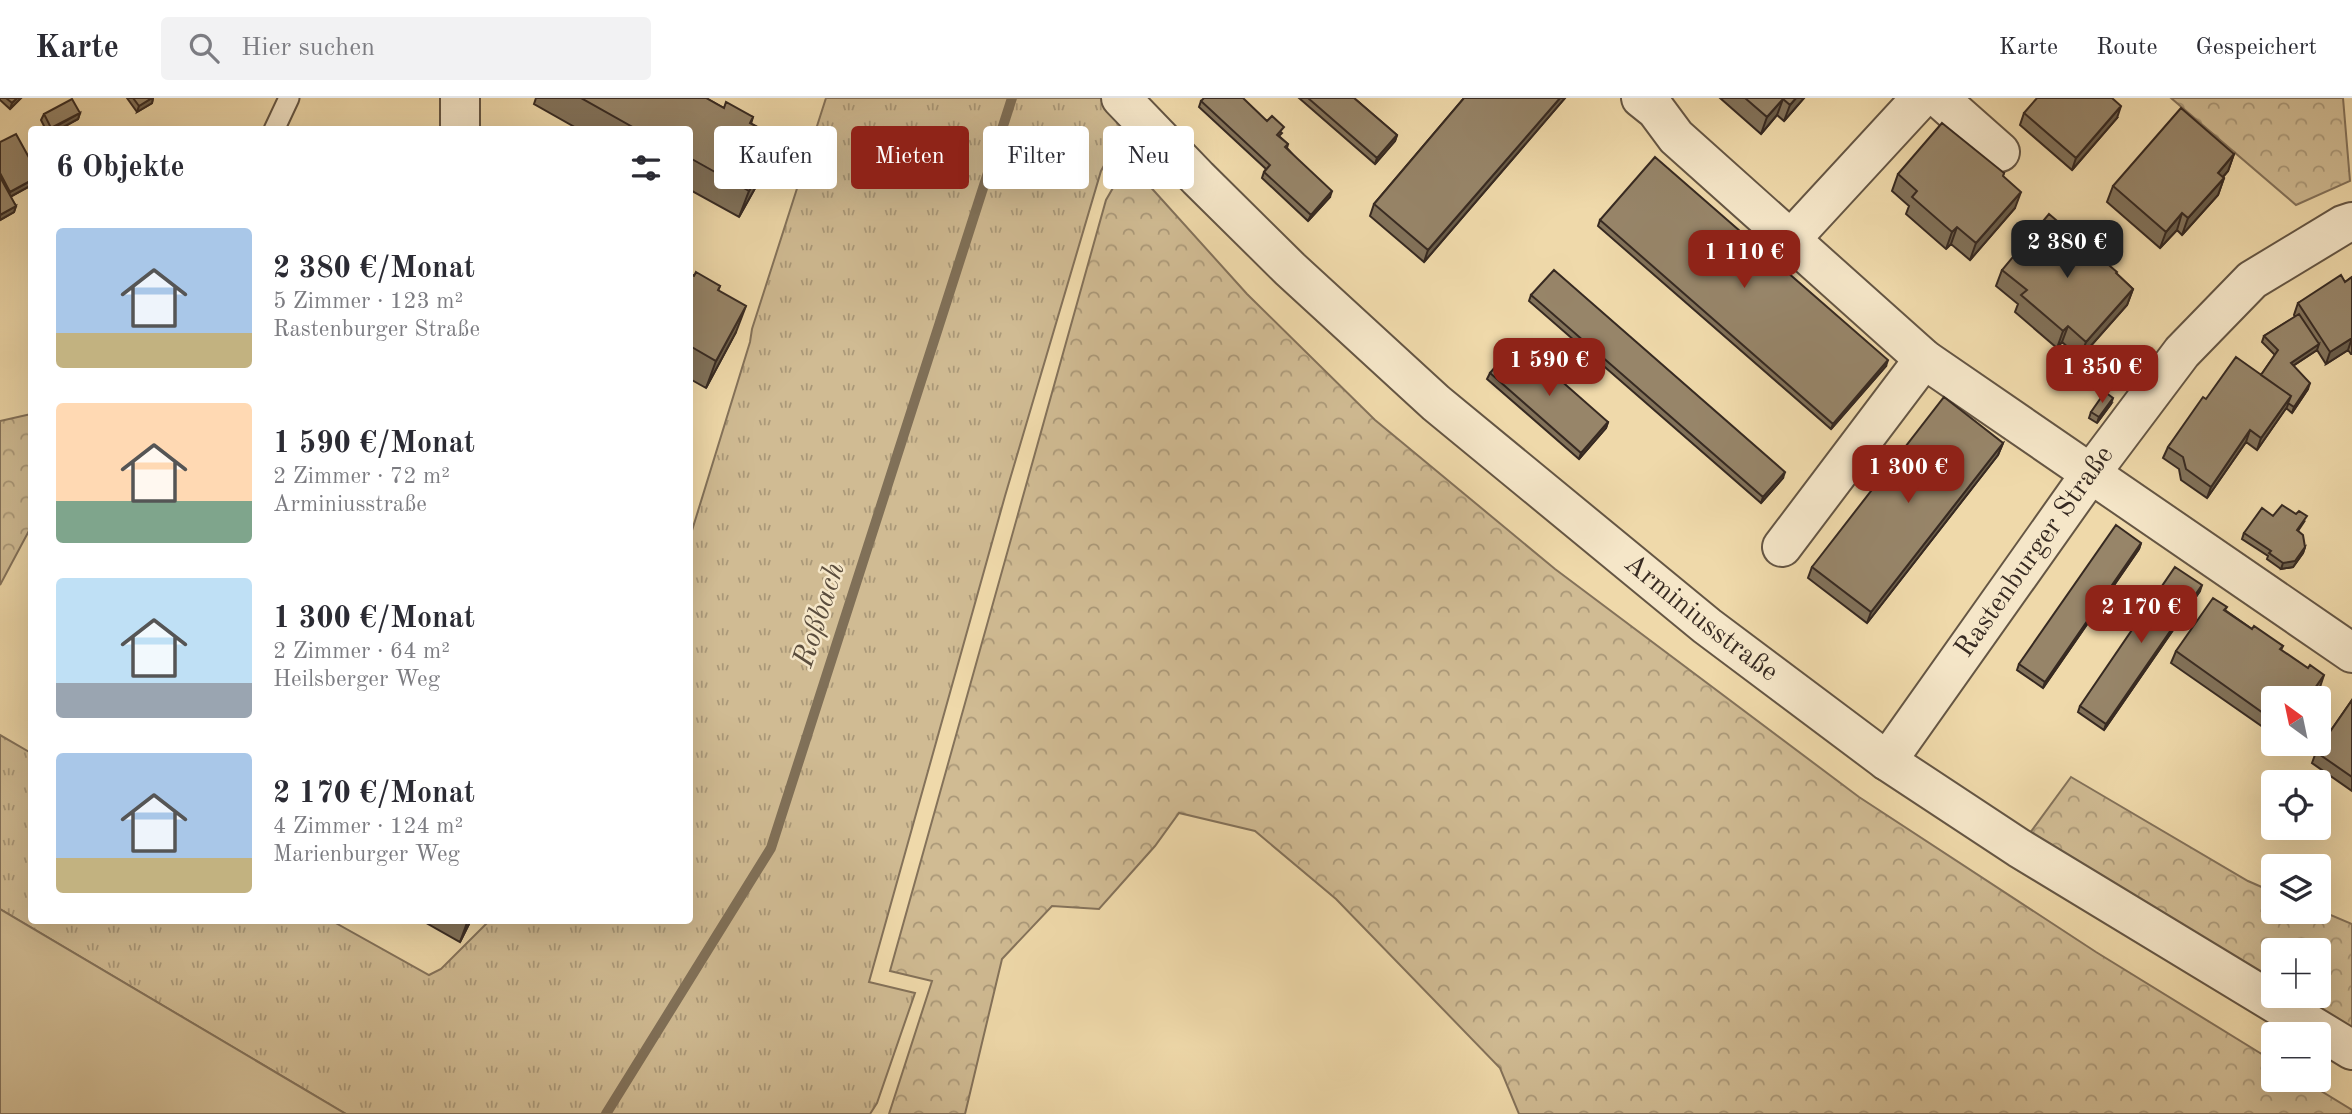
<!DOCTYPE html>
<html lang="de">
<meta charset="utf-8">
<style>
:root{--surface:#fff;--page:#f2f2f3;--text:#2b2b33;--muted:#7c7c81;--line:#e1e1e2;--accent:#8f2418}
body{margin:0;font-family:"Old Standard TT",serif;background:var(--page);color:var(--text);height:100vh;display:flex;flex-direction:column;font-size:26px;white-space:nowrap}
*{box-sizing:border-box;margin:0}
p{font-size:23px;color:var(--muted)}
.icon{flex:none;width:38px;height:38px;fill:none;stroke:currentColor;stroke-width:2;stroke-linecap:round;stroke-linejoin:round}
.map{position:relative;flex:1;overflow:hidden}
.panel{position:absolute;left:28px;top:28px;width:665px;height:798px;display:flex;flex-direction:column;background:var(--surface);border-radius:7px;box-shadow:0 7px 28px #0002}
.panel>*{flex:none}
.hud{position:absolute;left:714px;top:28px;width:665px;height:63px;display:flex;gap:14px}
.needle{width:46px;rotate:327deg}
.controls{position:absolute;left:2261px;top:588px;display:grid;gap:14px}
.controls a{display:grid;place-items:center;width:70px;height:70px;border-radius:7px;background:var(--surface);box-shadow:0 7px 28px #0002;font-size:35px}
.price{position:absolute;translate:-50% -60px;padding:0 16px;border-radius:14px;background:var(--accent);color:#fff;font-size:23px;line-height:46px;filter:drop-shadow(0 2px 4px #0008)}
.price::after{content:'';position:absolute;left:50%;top:42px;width:21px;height:16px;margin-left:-10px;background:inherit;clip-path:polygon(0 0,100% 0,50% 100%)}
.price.on{background:#222;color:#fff}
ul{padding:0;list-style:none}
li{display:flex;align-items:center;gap:21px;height:175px;padding:0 28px}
li span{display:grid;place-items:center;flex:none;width:196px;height:140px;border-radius:7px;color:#555}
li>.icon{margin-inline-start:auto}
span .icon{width:84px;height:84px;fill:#fffc;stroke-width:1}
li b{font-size:30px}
h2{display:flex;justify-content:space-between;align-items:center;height:84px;padding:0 28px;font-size:30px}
.tag{padding:0 24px;border-radius:7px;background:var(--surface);box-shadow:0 7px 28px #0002;font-size:24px;line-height:63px}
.tag.on{background:var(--accent);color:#fff}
header{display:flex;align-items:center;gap:42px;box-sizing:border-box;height:98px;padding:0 35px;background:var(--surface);border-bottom:2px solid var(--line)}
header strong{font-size:33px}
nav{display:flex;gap:38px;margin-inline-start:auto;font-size:24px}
.search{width:490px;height:63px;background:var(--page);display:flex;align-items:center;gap:18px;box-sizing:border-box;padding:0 24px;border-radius:7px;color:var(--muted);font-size:26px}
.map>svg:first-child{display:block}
.grass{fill:url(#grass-tufts);stroke:#84725a;stroke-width:2}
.forest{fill:url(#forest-crowns);stroke:#84725a;stroke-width:2;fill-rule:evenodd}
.garden{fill:#d0bb93;stroke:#84725a;stroke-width:2}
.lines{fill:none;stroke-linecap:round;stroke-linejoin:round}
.stream{stroke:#807058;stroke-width:10}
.service-casing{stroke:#655644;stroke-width:23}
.minor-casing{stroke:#655644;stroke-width:42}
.tertiary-casing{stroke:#655644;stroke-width:42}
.service{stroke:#f5e6c8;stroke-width:19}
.minor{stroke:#f5e6c8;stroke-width:38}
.tertiary{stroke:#f5e6c8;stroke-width:38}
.wall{fill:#82725a;stroke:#372a22;stroke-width:2}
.shaded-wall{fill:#6a5d4a;stroke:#372a22;stroke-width:2}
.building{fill:#978569;stroke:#372a22;stroke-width:2}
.labels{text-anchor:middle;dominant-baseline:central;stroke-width:5;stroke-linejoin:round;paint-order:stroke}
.street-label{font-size:28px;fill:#372a22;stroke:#f5e6c8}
.water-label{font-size:30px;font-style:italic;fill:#5b4d3d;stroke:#f5e6c8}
</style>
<header>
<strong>Karte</strong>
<div class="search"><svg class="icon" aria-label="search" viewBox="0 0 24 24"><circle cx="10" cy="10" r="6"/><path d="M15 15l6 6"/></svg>Hier suchen</div>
<nav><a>Karte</a><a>Route</a><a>Gespeichert</a></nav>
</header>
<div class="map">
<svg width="2352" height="1016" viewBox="0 0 2352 1016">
<defs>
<pattern id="grass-tufts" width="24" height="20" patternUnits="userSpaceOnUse" patternTransform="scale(1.75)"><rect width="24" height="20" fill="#d0bb93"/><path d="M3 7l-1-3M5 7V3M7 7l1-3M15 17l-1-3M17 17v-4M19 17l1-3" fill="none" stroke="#aa9878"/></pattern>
<pattern id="forest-crowns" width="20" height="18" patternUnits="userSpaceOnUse" patternTransform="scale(1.75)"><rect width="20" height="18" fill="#d0bb93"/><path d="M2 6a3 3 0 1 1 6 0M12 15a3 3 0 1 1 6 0" fill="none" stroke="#aa9878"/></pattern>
</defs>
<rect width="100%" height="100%" fill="#efd9aa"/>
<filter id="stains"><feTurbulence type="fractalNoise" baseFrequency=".00286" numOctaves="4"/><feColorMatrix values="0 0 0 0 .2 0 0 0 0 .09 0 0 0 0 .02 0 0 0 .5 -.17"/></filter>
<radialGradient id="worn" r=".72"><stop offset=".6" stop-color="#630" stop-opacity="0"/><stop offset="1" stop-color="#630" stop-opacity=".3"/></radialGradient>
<path class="grass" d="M826,0h314l-6,14 -33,59 -96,325 -136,486 46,11 -38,110 -7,11h-524l-346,-205v-174l31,18 1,167 300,1 97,54 12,-6 48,-48 201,-1v-383l60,-195 2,-13z"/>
<path class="forest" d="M2171,0h172l7,83 -54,24z
M1128,64l119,132 128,126 180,149 304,228 237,155 177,109v19h30l49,30v4h-833l-19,-46 -164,-169 -81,-68 -76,-18 -24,33 -56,63 -47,-3 -50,53 -37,155h-76l43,-133 -42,-10 216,-771z
M31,316v113l-31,58v-164z
M2071,679l177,104 25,11v20l46,-2 33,14v126l-333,-202zM2273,852h46v46h-46z"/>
<path class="garden" d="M0,811l346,205h-346z"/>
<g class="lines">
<path class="stream" d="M606,1016l165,-266 241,-750"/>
<defs>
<path id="service" d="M274,32l15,-32"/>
<g id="minor">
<path d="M1641,0l15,12 20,27 248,222 428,294"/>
<path d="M1939,0l61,54"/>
<path d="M460,32v-32"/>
<path d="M1790,142l131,-142"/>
<path d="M1782,449l142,-188"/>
<path id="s1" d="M1887,663l204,-288 91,-121 70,-72 91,-55 9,-3"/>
</g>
<g id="tertiary">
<path id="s2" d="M1121,0l77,80 92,91 146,134 271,223 180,135 132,87 333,202"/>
</g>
</defs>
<use href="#service" class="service-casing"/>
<use href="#minor" class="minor-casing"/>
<use href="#tertiary" class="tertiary-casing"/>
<use href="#service" class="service"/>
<use href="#minor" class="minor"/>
<use href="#tertiary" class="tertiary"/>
</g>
<path class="wall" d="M0,0h21l-11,11 -10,-9z
M127,0h26l-1,5 -15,9z
M536,0h170l18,10 29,9 -2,7 27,14 -10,27 -29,52 -49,-27v-60h-110l-46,-26z
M1299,0h55l43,37 -2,6 -20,23z
M1464,0h101l-141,164 -54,-46 4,-12z
M1720,0h84l-20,23 -7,-6 -16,19z
M1201,3l66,20 15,12 -3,3 9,8 -1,4 43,49 -22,24 -46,-43 2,-6 2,-3 -67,-62z
M80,15l-2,6 -20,11h-12l-5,-10 3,-6z
M2024,15l93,5 -45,52 -52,-45z
M0,44l32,21v22l-22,12 6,9 -2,6 -14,8z
M2234,56l-6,17 -5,6 1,1 -6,17 -36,40 -5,-5 -17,18 -53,-46 6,-16z
M2004,75l-1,3 12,32 -45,52 -19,-16 -5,5 -40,-35 3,-8 -17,-15 6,-17z
M1600,122l286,146 -55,63 -233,-203z
M2002,172l115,4 16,15 -6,16 -47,53 -18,-16 -5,6 -42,-36 3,-8 -22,-18z
M690,176l30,12 -2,5 18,41 -30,56 -16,-9z
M2352,179v77h-1l-3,-4 -22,14 -9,-14 -24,16 15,23 -16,24 -6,-5 -29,42 -11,-8 -39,56 -26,-18 -2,-11 -16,-11 5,-11 38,-48 55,-24 14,-20 -13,-13 2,-6 31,-19 -1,-2 4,-12 47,-21z
M1531,197l252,183 -22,25 -232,-202z
M1490,275l118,49 -2,6 -27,31 -92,-80z
M2111,306l-14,19 -8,-5 2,-6z
M2003,345l-5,12 -131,168 -59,-45 4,-11z
M2304,424l-6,9 7,16 -2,6 -10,14 -12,2 -14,-10 1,-3 -26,-17 2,-6z
M2141,445l-2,6 -96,139 -26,-18 2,-6z
M2200,493l-96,139 -26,-18 2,-6z
M2227,509l-2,3 27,19 31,17 -2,4 39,37 -8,11h-39v36l-102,-71 5,-12z
M2352,602v91l-40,-28 4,-11z
M421,822h50l-11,22z"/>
<path class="shaded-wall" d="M17,0h4l-11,11 2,-6z
M152,0h1l-1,5 -15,9 2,-6z
M1560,0h5l-141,164 4,-12z
M1796,0h8l-20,23 6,-16z
M1783,1l-6,16 -16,19 6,-17z
M2121,8l-4,12 -45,52 4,-12z
M80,15l-2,6 -20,11h-8z
M1397,37l-2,6 -20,23 2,-6z
M778,40l-10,27 -29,52 10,-26z
M2234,56l-6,17 -16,18 6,-16z
M2224,80l-6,17 -36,40 6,-17z
M32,82v5l-24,13 2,-6z
M1332,93l-2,6 -22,24 3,-6z
M2021,94l-6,16 -45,52 6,-17z
M16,108l-2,6 -14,8v-5z
M2182,115l-5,17 -17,18 6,-16z
M1957,129l-6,17 -5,5 6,-17z
M2133,191l-6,16 -47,53 6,-16z
M746,208l-10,26 -30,56 10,-27z
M2068,228l-6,16 -5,6 6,-17z
M2352,240l-4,12 -22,14 4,-12z
M2319,246l-2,6 -29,19 3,-6z
M1888,262l-2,6 -55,63 2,-5z
M2310,285l-2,6 -16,24 2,-6z
M2291,298l-4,11 -30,43 4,-12z
M2113,300l-2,6 -14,19 2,-6z
M1608,324l-2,6 -27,31 2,-6z
M2250,332l-4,12 -39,56 4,-11z
M2003,345l-5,12 -131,168 4,-11z
M1785,374l-2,6 -22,25 2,-6z
M2141,445l-2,6 -96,139 2,-6z
M2305,449l-2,6 -10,14 -12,2 2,-6z
M2202,487l-2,6 -96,139 2,-6z
M2324,577l-4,12 -8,11h-4z
M468,822h3l-11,22z"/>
<path class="building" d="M6,0h11l-5,5z
M133,0h19l-13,8z
M581,0h125l18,10 2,-6 27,15 -3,6 28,15 -29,53 -59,-33v-28h-52z
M1204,0h39l24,23 5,-5 12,11 -7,8 11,9 -3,3 47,44 -21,24 -47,-43 6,-7 -69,-64z
M1308,0h46l43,37 -20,23z
M1464,0h96l-132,152 -54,-46z
M1745,0h51l-6,7 -7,-6 -16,18z
M2037,0h75l9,8 -45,52 -52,-45z
M72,1l8,14 -29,15 -7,-14z
M2181,10l53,46 -16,19 6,5 -36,40 -6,-5 -16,19 -53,-46z
M1942,25l62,50 -1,3 18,16 -45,51 -19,-16 -5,5 -40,-35 5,-6 -19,-17z
M16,36l16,29v17l-22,12 -10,-19v-31z
M1655,59l233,203 -55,64 -233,-204z
M0,79l16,29 -16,9z
M2049,116l68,58 -1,1 17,16 -47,53 -18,-16 -5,5 -42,-36 6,-5 -25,-20z
M1554,172l231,202 -22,25 -232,-202z
M696,174l24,14 -2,4 28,16 -30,55 -26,-15v-72l4,2z
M2341,177l4,7 7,-5v61l-22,14 -32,-49z
M2299,216l20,30 -28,19 19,20 -16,24 -6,-4 3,-7 -30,-21 17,-25 -14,-14z
M1517,244l91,80 -27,31 -91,-80z
M2236,259l55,39 -30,42 -11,-8 -39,57 -25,-18 -3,-12 -15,-10 35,-50 3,2z
M2105,294l8,6 -14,19 -8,-5z
M1944,299l59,46 -132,169 -59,-45z
M2282,407l14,9 3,-3 8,5 -10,14 6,5 2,12 -10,14 -12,2 -14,-10 2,-2 -27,-18 18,-25 11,8z
M2116,427l25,18 -96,139 -26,-18z
M2175,469l27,18 -96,139 -26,-18z
M2213,500l14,9 -3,3 28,19 2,-3 29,20 -3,3 28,19 2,-3 14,10 -16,23h-35v22l-97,-69z
M2352,602v77l-36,-25z"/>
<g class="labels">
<g class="street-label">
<text stroke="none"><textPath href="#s1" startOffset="256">Rastenburger Straße</textPath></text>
<text stroke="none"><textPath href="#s2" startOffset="780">Arminiusstraße</textPath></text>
</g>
<g class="water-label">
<text transform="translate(820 517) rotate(-72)">Roßbach</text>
</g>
</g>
<rect width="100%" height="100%" filter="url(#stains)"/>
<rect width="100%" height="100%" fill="url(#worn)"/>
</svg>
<div class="controls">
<a><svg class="needle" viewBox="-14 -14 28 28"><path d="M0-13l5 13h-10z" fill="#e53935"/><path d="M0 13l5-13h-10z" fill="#7c7c81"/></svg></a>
<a><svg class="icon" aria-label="locate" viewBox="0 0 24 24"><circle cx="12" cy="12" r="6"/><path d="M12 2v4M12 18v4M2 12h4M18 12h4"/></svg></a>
<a><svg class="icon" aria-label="layers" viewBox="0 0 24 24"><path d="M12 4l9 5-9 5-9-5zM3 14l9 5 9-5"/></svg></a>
<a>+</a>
<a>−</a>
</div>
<b class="price on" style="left:2067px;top:182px">2 380 €</b>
<b class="price" style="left:1744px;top:192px">1 110 €</b>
<b class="price" style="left:1549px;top:300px">1 590 €</b>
<b class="price" style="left:2102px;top:307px">1 350 €</b>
<b class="price" style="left:1908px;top:407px">1 300 €</b>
<b class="price" style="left:2141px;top:547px">2 170 €</b>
<div class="hud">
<a class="tag">Kaufen</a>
<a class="tag on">Mieten</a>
<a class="tag">Filter</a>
<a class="tag">Neu</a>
</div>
<section class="panel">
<h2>6 Objekte<svg class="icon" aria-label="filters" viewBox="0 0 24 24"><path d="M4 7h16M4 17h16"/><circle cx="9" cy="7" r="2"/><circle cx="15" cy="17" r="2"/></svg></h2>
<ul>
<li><span style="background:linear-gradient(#a9c7e8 75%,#c2b280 0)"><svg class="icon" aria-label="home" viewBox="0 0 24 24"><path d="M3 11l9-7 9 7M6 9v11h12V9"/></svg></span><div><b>2 380 €/Monat</b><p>5 Zimmer · 123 m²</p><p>Rastenburger Straße</p></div></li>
<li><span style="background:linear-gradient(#ffd9b3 70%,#7fa58c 0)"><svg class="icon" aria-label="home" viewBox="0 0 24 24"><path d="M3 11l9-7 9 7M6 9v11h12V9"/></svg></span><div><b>1 590 €/Monat</b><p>2 Zimmer · 72 m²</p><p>Arminiusstraße</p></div></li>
<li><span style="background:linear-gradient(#bfe0f5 75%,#9aa5b1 0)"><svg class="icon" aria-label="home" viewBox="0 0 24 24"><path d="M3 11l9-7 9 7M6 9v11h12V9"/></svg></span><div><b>1 300 €/Monat</b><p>2 Zimmer · 64 m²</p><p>Heilsberger Weg</p></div></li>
<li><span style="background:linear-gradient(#a9c7e8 75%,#c2b280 0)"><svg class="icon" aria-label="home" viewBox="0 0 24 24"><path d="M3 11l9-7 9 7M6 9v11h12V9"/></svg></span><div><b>2 170 €/Monat</b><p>4 Zimmer · 124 m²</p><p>Marienburger Weg</p></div></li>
</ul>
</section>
</div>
